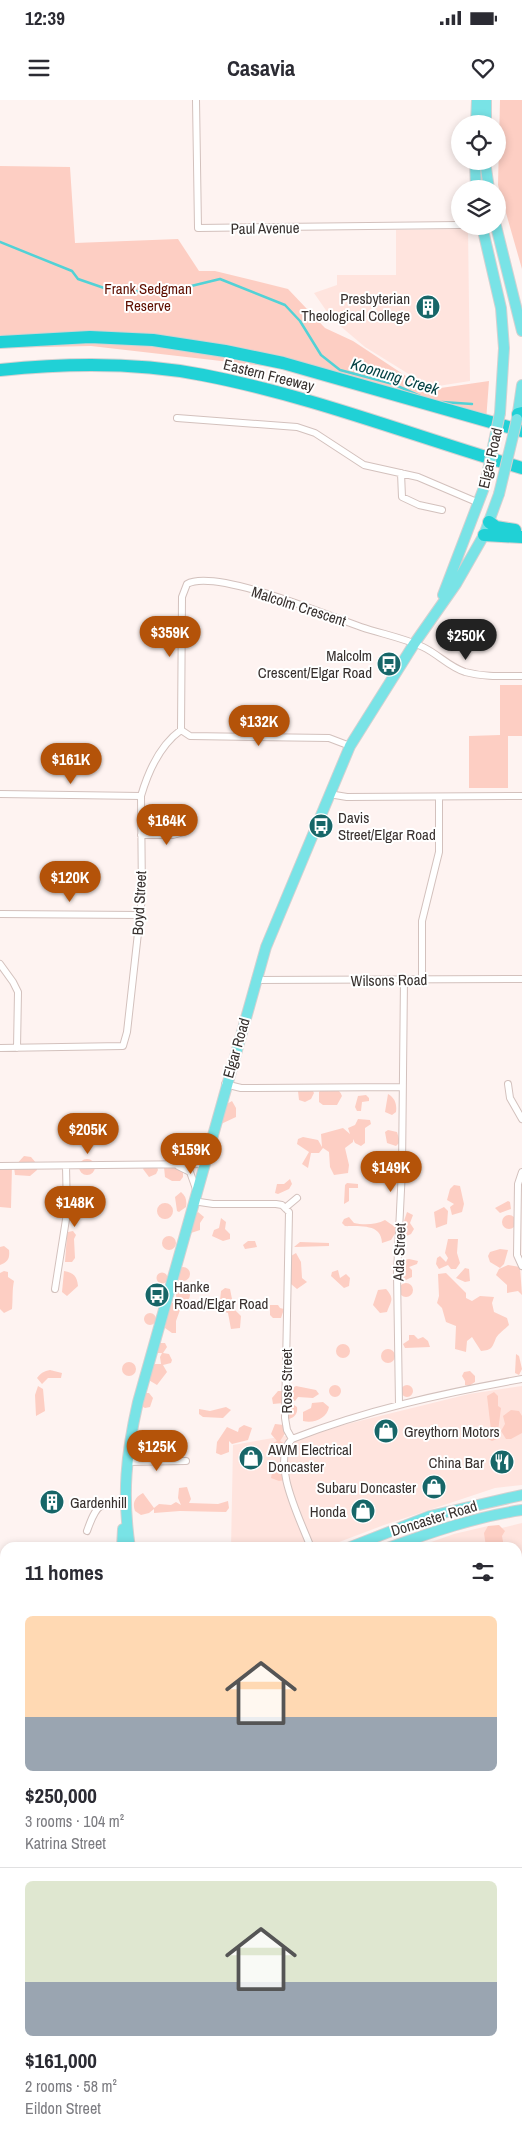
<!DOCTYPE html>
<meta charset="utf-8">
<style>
:root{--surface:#fff;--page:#f7f7f7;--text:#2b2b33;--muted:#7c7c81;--line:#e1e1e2;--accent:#b45309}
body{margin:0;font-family:"Archivo Narrow",sans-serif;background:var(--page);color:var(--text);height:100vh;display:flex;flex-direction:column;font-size:19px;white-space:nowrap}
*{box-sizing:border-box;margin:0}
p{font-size:16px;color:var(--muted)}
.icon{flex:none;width:28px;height:28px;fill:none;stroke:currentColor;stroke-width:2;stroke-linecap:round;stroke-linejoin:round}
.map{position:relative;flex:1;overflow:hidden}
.panel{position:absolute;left:0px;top:1442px;width:522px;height:601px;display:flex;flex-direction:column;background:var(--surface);border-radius:15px 15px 0 0;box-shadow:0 2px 8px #0003}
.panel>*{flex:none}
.fabs{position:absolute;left:451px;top:15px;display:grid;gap:10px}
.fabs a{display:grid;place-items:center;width:55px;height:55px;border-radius:50%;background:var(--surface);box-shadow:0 2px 8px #0003;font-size:25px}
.price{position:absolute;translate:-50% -42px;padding:0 11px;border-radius:18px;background:var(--accent);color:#fff;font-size:16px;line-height:32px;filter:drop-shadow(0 1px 2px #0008)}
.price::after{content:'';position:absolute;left:50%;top:30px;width:15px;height:11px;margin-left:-8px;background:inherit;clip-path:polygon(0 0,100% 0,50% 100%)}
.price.selected{background:#222;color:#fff}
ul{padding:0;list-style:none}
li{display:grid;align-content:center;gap:10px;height:265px;padding:0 25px}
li+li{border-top:1px solid var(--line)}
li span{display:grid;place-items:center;height:155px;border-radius:8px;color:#555}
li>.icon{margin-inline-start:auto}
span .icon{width:90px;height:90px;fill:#fffc;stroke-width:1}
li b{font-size:21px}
h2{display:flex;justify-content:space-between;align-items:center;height:60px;padding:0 25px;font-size:21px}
.status{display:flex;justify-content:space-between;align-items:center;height:35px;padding:0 25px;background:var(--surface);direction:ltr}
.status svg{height:14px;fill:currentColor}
header{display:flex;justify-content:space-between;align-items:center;height:65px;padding:0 25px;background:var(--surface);font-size:22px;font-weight:700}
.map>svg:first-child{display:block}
.built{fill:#ffe4de}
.green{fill:#fdcec3}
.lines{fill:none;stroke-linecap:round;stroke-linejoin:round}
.stream{stroke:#52d2d6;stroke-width:2.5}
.minor-casing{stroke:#d3c1bd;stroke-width:8}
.primary-casing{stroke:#d3d1d1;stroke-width:12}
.motorway-casing{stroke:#d3d1d1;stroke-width:14}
.minor{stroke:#fff;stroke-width:6}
.primary{stroke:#79e3e6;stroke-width:10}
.motorway{stroke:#20d1d6;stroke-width:12}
.primary-bridge-casing{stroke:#d3d1d1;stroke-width:12;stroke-linecap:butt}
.primary-bridge{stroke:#79e3e6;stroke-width:10}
.labels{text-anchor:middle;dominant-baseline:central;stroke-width:4;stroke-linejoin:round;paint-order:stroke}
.street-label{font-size:15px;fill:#37302e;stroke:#fff}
.park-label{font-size:15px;fill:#5e0f01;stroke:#fff}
.poi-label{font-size:15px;fill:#37302e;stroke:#fff;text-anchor:end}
.water-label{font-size:16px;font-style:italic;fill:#044244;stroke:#fff}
</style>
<div class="status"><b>12:39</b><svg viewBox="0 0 49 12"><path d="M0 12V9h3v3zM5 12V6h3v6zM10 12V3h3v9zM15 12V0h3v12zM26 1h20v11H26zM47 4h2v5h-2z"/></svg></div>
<header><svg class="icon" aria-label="menu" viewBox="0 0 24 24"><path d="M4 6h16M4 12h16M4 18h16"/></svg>Casavia<svg class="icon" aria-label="heart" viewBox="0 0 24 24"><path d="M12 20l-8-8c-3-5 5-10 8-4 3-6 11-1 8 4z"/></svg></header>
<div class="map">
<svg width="522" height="2043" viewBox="0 0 522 2043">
<rect width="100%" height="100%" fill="#fef3f1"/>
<path class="built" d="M468,129l2,152 -32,5 -18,-5 -55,-34 -33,-28 -18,-26 23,-8v-10h59v-45z
M522,1286v99l-27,3 -111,37 -58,22 -95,1 2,-103 98,-17 138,-34z
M522,1423v62h-4v-37h-104l40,-14 34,-8 1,5z
M0,1643l5,5v391h124l2,4h-131z"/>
<path class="green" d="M500,0h22v169l-24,-84z
M0,66l70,1 5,76 103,-4 21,32h16l73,18 37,39 28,13 74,49 62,-9 -3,40 -204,-53 -191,-22 -91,2z
M500,585h22v51h-14v52h-39v-52l31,-1z
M323,988c8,1 16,-1 19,8l-5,9h-14l-4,-3v-10z
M298,991h15l1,2 -3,6 -6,3 -6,-2z
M388,994c7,4 9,10 8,18l-4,3 -7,-3z
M358,996l8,-1 3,3v3l-7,1 -1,9h-4l-2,-4z
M232,1001l4,7v9l-15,7 4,-19z
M358,1019l12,1 1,4 -6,4v15l-4,3 -6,-3 -2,-4v3l-8,6 4,17 -1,8 -14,2 -4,-8 -1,-15 -6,-4 -4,5h-8l-3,15 -6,-4 7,-12 -12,-8 1,-5 5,-2 15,3 4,7 -1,-13 22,-6 7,6 -2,-6 7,-3z
M388,1030l9,2 3,10 -4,4 -9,-3 -2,-11z
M24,1056l7,1 6,7v6l-7,6 -15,-1 -1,-8z
M79 1067a8 8 0 1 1 16 0a8 8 0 1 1-16 0Z
M0,1066h12l-1,42 -11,-1z
M157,1066l1,4 -2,4 -7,3 -6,-8 1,-2z
M164,1067h12l7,4v6l-3,4h-8l-7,-4z
M290,1079l2,5 -3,5 -11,5 -3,-1 2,-9h7z
M347,1083l11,1v4h-9v13l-5,3 1,-19z
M454,1085l6,1 4,18 -2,8 -10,3 -2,-8 4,-3 -7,-4 3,-11z
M181,1092c5,4 6,9 5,15l-7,5 -2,-1 -2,-14z
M508,1101l2,1 1,7 -11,4 -5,-5z
M157 1111a8 8 0 1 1 16 0a8 8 0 1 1-16 0Z
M444,1107l4,4 -1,13 -11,4 -2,-16z
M198,1112l6,5 -4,6v7l-9,3c-5,-9 1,-14 7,-21z
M407,1112l6,3 -3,8 4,6 -3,5 -9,4v-14l3,-2 -1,-1z
M502 1122a7 7 0 1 1 14 0a7 7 0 1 1-14 0Z
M349,1117l5,6c9,2 22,2 31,-3l10,7 1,5 -5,8 -9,3c-1,-20 -21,-16 -37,-17l-3,-3 2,-4z
M221,1118l5,4 -1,7 5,5v5l-7,2 -11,-5 2,-6 5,-2z
M73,1131l3,4 -2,4 1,19 -3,4h-7l2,-27 1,-3z
M162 1143a7 7 0 1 1 14 0a7 7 0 1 1-14 0Z
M448,1139h10l-1,14 3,10 -4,6h-5l-3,-4 -9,4 -3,-5 1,-6 3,-2 6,6 2,-4 -3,-5z
M248,1141h7l2,6 -12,2 -2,-4z
M300,1142l29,1v3l-35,1z
M4,1146l5,4c1,8 -1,12 -9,15v-18z
M500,1149l8,1 -4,14 -4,4 -10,-6 -2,-6 2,-4z
M296,1153l5,9 1,16 5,4 -10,7 -6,-5v-28z
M409,1159l9,2 -1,3 -8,3 3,3v7l-8,4c-4,-6 -6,-15 -1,-21z
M508,1165l12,2 2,28 -4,-4 -11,2v-8l-11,-10 3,-6z
M176 1174a7 7 0 1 1 14 0a7 7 0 1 1-14 0Z
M465,1168l4,1 1,12 -5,1 -9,-4z
M338,1170l2,8 6,-4 4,4 -1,8 -5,2 -13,-12 1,-4z
M4,1171l4,1v5l6,4c-2,9 -1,18 -2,28l-8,4 -4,-4v-36z
M64,1171c10,2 13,5 14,15l-11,10 -5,-4z
M156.5 1178a5.5 5.5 0 1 1 11 0a5.5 5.5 0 1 1-11 0Z
M446,1173l20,20v5l6,3 8,-5 14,1 -2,6 2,9 13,6 2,7c-4,4 -11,9 -13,13 -4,10 -4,12 -15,13l-9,-14 -5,4 -1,11 -11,-3 1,-23 -10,-4 -4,-14 -5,-5 2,-7 -1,-22z
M399 1190a7 7 0 1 1 14 0a7 7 0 1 1-14 0Z
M225,1188l5,1 4,20 7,7 -1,12 -9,1 -3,-16 -9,-3 2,-19z
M176 1195a7 7 0 1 1 14 0a7 7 0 1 1-14 0Z
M386,1189c9,10 5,12 1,23l-7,1 -7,-8 5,-15z
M170,1202l8,3 2,5 -4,11v12h-4l-7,-5z
M270,1205h8l2,3 4,1 -3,9h-8l-3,-3z
M144 1219a6 6 0 1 1 12 0a6 6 0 1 1-12 0Z
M409,1235h5l4,4 5,-2 5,4 2,6 -25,1 -2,-4 6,-4z
M159,1243h6l2,4 -4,6 6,1 3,6 -1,3 -8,2 4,7 -10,13 -10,-6 2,-10 6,-5h6l-1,-7 2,-4h-5l-1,-4z
M336 1251a7 7 0 1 1 14 0a7 7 0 1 1-14 0Z
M381 1256a7 7 0 1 1 14 0a7 7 0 1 1-14 0Z
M516,1254l3,2 3,13 -3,6 -4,-2z
M122 1269a7 7 0 1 1 14 0a7 7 0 1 1-14 0Z
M50,1270l12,3 -1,5h-13l-6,6 -5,-6c4,-5 7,-7 13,-8z
M470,1271l5,5v6l-6,4 -4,-1v-4l-3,-5 2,-4z
M329 1291a6 6 0 1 1 12 0a6 6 0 1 1-12 0Z
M401 1291a6 6 0 1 1 12 0a6 6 0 1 1-12 0Z
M38,1286l5,3 2,22 -9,5 -1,-21z
M296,1286l20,4 3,4 -6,4 -15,-1 -3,4 -5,-2 1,-10z
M278,1291h5v12l-10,1 -1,-6z
M494,1292l4,4v10l3,2 -4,31 -5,2 -4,-2v-3l3,-6 -4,-34z
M140,1293h9l4,5 -3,9 -5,1 -4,-2z
M323,1302l6,5c-2,11 -15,17 -26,14v-9l8,-4 1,-5z
M291,1303l6,4c1,6 -2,10 -8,12l-8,-4 2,-7z
M226,1307l5,3 -8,8 -20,-1 -4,-3v-5l11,2z
M511,1310l8,1 3,5v17l-11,6h-5l-5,-8 4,-7 -2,-8z
M275,1324l9,1 2,7 -6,9 5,3 -1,6 -5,5h-4l-2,-3v-9l4,-2 -6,-7z
M244,1325l8,3 -4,12 -16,4 -3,-3v11l-8,3 -5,-2 1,-11 10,-15 11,5 1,-4z
M140,1333l7,7 -2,5 -7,5 -5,-12z
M280,1368l5,12 -6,1 -8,-3 1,-5z
M187,1387l4,12 -2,4 29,1 10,-3 1,7 -3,4 -46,-1 -26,2v-4l-5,4 -8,2 -6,-4c-3,-8 0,-14 8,-18l11,15 5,-4 12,1 5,-3 5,3 -3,-7 1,-10z
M499,1425l6,6 -3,5 2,11h-18l-2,-14 4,-7z
M522,1464v26h-4v-25z
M518,1727l4,1v96h-4z"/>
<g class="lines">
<path class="stream" d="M0,142l72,29 6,8 29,10 43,3 33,-4 37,-9 65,26 15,16 21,34 19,15 53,14 27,12
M442,302l30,2"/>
<defs>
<path id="minor" d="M196,0l2,128 262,-3
M177,318l120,9 18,6 49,32 54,12 61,26
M401,373l1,24 17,8 23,5
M181,630l1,-133 5,-13c28,-16 142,32 174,43 21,7 43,11 62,20 15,7 26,20 42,25 19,5 38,4 57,4
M181,630l9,6 139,2 21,8
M0,694l141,2
M329,694l18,3 175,-1
M141,735h32l14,-4
M0,814l140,1
M0,864l13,18 5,10 -1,56
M422,879v-58l17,-69v-55
M255,880l267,-1
M0,948l123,-2 4,-14 15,-135 -1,-101c7,-24 19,-51 40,-66
M225,984l16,4 161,-1
M508,984l2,14 12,21
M0,1066l203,-2
M178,1066l12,6 6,17
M522,1072l-4,12 -1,71 5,11
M193,1101l20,3h63l6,1 7,7 -4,206 2,12 5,9c-23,22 10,84 19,109
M285,1108l12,-10
M55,1189l12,-76 -1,-47
M399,1305l-2,-132 5,-104 2,-190
M292,1339c74,-29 152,-46 230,-60
M127,1362l59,-1
M87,1431c3,-8 7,-21 14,-25 8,-5 17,1 23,-7
M518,1547l4,-1
M518,1877h4
M366,2039v4"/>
<path id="primary" d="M476,24l1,-24
M486,24v-24
M475,61l1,28
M485,61l4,28
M482,126l19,82 3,40 -4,65
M496,126l26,105
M517,319l5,-34
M443,495l42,-110
M122,1448l1,-19
M130,1448c-8,-53 -4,-94 8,-146l128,-455 84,-201 64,-102 42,-60 28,-49 15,-41
M348,1448l82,-32 92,-21
M388,1448c44,-16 87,-31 134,-38
M0,1463l5,15
M0,1552l5,18
M0,1586l5,-2
M0,1617l5,4
M142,2039l1,4
M162,2039l1,4"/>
<path id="motorway" d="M0,242l90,-5 63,3 72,11 58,12 239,68
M0,270c67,-7 137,-8 203,5 109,21 213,62 319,93
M518,314l4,-1
M489,422l7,5 19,3
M484,435l38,2"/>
</defs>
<use href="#minor" class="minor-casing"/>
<use href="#primary" class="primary-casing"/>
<use href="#motorway" class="motorway-casing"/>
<use href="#minor" class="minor"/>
<use href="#primary" class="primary"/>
<use href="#motorway" class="motorway"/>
<defs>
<path id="primary-bridge" d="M485,385l15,-72
M499,394l18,-75"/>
</defs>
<use href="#primary-bridge" class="primary-bridge-casing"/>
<use href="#primary-bridge" class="primary-bridge"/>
</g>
<defs>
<symbol id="building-disc" viewBox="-11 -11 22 22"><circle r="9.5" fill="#176668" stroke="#fff"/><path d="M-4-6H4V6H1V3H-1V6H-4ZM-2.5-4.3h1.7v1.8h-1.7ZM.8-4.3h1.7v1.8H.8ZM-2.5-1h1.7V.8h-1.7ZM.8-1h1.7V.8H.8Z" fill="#fff"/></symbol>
<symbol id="bus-disc" viewBox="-11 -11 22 22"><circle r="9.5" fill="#176668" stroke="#fff"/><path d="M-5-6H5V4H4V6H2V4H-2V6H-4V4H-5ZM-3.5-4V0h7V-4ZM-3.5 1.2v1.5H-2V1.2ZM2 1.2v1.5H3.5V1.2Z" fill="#fff"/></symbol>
<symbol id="shop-disc" viewBox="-11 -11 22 22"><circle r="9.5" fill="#176668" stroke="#fff"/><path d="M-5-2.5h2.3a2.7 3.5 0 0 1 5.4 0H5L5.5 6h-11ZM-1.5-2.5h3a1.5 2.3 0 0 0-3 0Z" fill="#fff"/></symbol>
<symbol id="restaurant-disc" viewBox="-11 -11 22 22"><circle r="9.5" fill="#176668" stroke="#fff"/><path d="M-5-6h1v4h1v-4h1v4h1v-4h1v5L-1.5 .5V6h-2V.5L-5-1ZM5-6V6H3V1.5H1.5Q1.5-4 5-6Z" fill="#fff"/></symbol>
</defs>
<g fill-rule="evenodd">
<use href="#building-disc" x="414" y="193" width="28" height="28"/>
<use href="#bus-disc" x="375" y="550" width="28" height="28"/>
<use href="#bus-disc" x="307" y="712" width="28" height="28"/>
<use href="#bus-disc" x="143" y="1181" width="28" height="28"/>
<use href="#shop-disc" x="372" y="1317" width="28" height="28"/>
<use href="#shop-disc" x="237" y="1344" width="28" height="28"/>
<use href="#restaurant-disc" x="488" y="1348" width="28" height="28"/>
<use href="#shop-disc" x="420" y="1373" width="28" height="28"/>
<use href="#building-disc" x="38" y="1388" width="28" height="28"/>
<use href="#shop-disc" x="349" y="1397" width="28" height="28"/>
</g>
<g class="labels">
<g class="street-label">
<text transform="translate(265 128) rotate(-1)">Paul Avenue</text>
<text transform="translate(269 275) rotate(14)">Eastern Freeway</text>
<text transform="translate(490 358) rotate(-77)">Elgar Road</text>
<text transform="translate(299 506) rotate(18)">Malcolm Crescent</text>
<text transform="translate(139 803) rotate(-87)">Boyd Street</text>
<text transform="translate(389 880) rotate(-1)">Wilsons Road</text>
<text transform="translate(236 948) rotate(-74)">Elgar Road</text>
<text transform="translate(399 1152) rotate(-88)">Ada Street</text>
<text transform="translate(286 1281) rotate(-90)">Rose Street</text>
<text transform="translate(434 1418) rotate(-17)">Doncaster Road</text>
</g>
<g class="park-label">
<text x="148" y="188">Frank Sedgman<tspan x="148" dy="17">Reserve</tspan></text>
</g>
<g class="poi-label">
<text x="410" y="198">Presbyterian<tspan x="410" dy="17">Theological College</tspan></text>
<text x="372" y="555">Malcolm<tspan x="372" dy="17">Crescent/Elgar Road</tspan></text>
<text x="338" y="717" text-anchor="start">Davis<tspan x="338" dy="17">Street/Elgar Road</tspan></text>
<text x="174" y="1186" text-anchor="start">Hanke<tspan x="174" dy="17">Road/Elgar Road</tspan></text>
<text x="404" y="1331" text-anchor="start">Greythorn Motors</text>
<text x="268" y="1349" text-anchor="start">AWM Electrical<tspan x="268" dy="17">Doncaster</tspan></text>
<text x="484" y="1362">China Bar</text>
<text x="416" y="1387">Subaru Doncaster</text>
<text x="70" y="1402" text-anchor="start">Gardenhill</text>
<text x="346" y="1411">Honda</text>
</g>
<g class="water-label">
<text transform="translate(395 276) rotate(17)">Koonung Creek</text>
</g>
</g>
</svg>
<div class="fabs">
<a><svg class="icon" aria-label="locate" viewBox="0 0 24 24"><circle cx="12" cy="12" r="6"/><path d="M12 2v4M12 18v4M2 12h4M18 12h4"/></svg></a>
<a><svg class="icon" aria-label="layers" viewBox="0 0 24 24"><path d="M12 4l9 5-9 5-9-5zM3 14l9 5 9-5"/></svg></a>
</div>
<b class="price" style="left:170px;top:558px">$359K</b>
<b class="price selected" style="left:466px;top:561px">$250K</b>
<b class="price" style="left:259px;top:647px">$132K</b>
<b class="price" style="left:71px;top:685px">$161K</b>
<b class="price" style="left:167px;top:746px">$164K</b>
<b class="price" style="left:70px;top:803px">$120K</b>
<b class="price" style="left:88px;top:1055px">$205K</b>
<b class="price" style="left:191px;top:1075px">$159K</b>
<b class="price" style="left:391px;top:1093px">$149K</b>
<b class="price" style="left:75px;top:1128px">$148K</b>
<b class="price" style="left:157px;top:1372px">$125K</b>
<section class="panel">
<h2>11 homes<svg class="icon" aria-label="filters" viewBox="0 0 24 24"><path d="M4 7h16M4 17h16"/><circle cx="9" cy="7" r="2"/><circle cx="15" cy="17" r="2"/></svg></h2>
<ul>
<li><span style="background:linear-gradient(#ffd9b3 65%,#9aa5b1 0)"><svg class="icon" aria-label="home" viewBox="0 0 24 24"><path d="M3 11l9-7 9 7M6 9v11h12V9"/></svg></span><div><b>$250,000</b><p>3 rooms · 104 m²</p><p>Katrina Street</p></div></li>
<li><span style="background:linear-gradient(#dfe7d0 65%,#9aa5b1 0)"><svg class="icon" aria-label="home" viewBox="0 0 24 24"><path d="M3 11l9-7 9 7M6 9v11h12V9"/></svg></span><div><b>$161,000</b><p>2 rooms · 58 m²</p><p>Eildon Street</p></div></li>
</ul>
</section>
</div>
